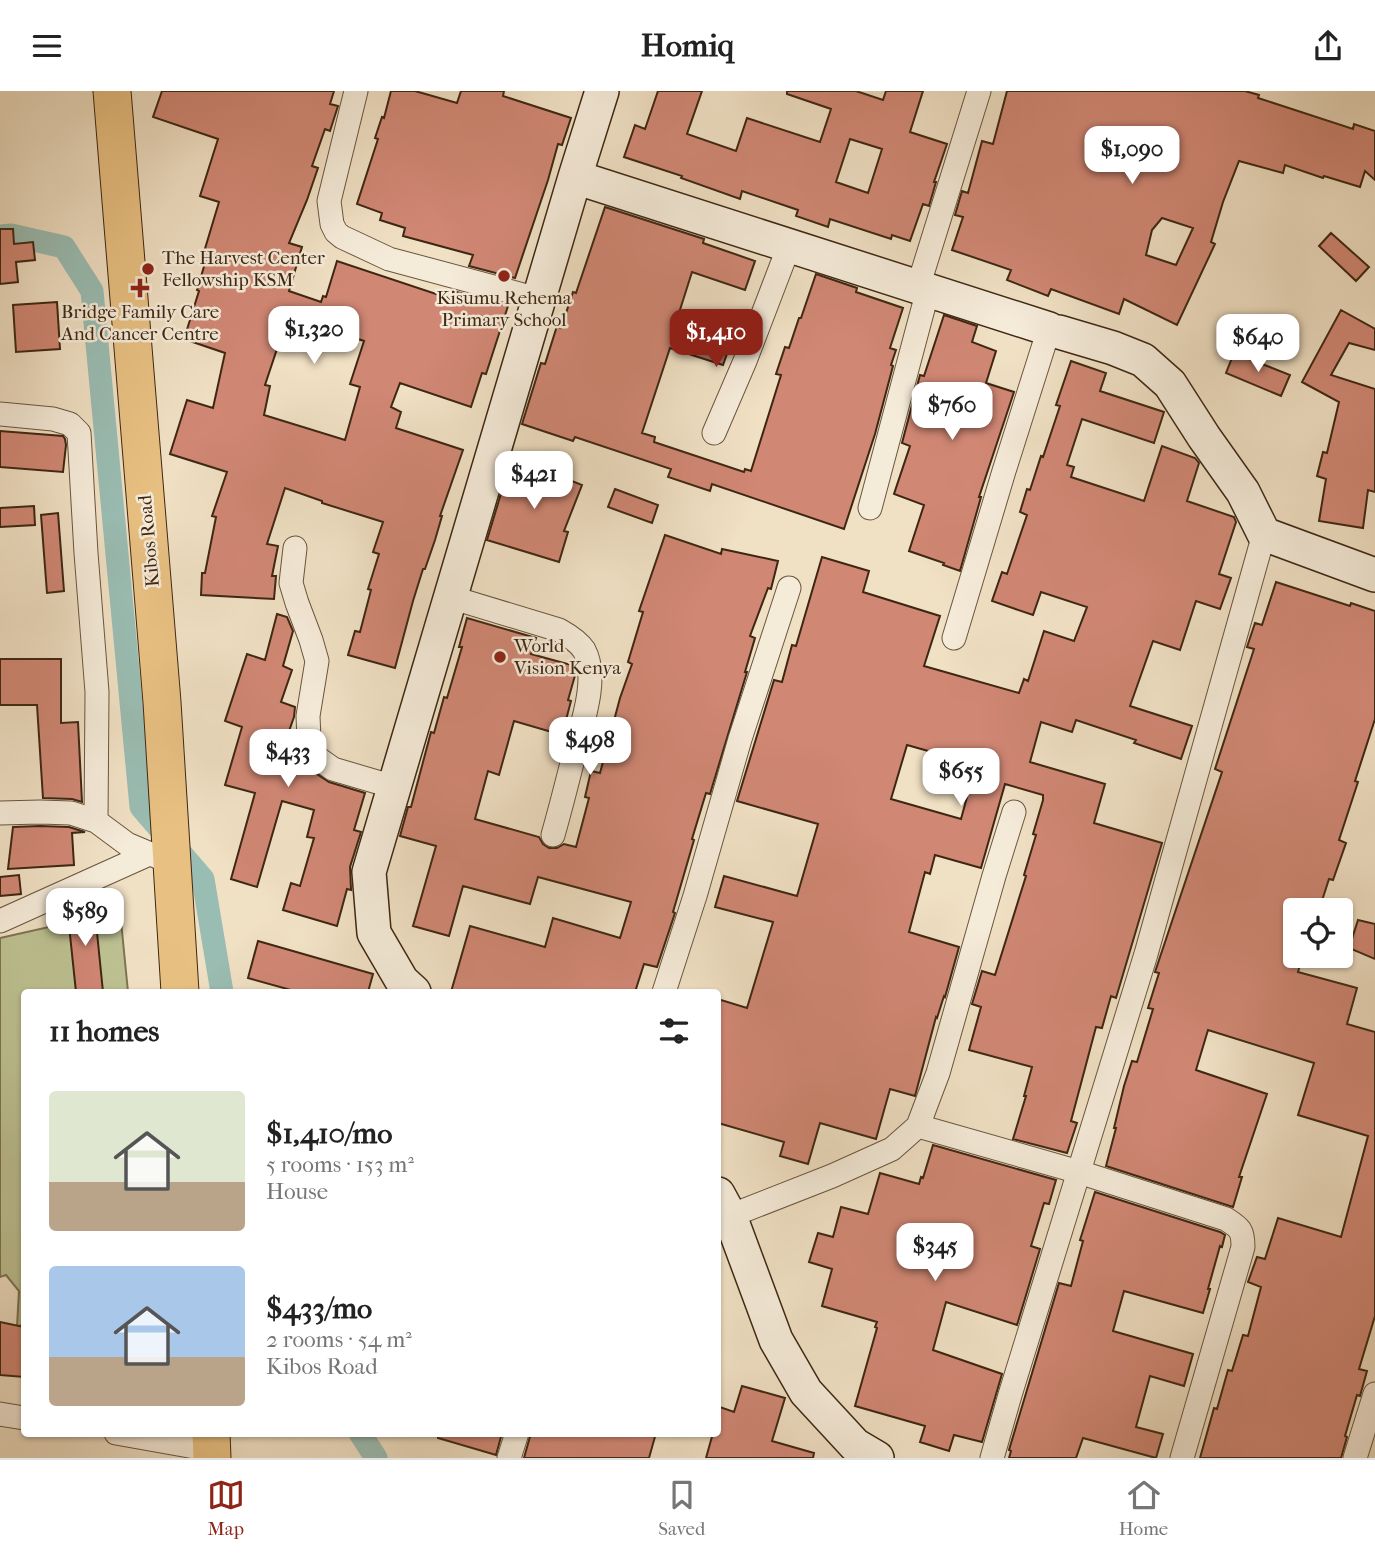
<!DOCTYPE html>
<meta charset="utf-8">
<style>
:root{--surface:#fff;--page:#f2f2f2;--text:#222;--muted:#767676;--line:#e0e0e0;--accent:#8f2418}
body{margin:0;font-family:"IM FELL French Canon",serif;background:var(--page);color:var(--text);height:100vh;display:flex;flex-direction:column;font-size:26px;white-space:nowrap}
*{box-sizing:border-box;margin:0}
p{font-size:23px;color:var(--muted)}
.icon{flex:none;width:38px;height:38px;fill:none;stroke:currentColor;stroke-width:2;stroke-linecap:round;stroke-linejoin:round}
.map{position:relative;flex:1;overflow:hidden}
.sheet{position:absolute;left:21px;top:898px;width:700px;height:448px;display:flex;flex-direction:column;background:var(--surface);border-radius:7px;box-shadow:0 2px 5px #0004}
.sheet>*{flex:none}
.fabs{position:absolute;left:1283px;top:807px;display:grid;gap:14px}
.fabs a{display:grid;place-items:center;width:70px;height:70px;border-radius:7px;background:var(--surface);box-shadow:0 2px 5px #0004;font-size:35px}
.price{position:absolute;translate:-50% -60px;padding:0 16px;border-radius:14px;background:#fff;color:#222;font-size:23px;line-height:46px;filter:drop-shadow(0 2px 4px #0008)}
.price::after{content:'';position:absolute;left:50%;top:42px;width:21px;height:16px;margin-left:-10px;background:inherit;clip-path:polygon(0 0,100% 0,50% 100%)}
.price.current{background:var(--accent);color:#fff}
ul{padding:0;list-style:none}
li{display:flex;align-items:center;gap:21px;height:175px;padding:0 28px}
li span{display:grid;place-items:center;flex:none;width:196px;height:140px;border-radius:7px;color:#555}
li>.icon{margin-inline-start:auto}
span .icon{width:84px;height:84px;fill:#fffc;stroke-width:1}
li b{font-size:30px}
h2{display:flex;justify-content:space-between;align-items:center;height:84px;padding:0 28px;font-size:30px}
header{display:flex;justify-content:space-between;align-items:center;height:91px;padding:0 28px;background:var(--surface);font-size:32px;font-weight:700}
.menu{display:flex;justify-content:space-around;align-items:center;height:98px;border-top:2px solid var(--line);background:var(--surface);font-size:19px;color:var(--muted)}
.menu a{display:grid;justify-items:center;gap:4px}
.menu .current{color:var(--accent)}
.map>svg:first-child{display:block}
.green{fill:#bdc192;stroke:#7e7452;stroke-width:2}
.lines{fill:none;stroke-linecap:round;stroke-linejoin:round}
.canal{stroke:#9abdb3;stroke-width:23}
.building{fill:#d08774;stroke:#3e2712;stroke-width:2;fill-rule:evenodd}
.street-casing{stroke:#6a553e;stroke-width:25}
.secondary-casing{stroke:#3e2712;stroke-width:36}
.primary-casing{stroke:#3e2712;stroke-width:39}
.street{stroke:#f5ebd9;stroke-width:23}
.secondary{stroke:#f5ebd9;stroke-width:33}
.primary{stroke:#e8c082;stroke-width:37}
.poi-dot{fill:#8f2418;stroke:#f5ebd9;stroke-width:2.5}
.labels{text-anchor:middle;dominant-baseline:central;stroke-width:5;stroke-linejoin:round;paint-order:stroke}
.poi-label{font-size:19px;fill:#3e2712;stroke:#f5ebd9;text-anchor:start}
.street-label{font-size:19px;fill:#3e2712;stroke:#f5ebd9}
</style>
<header><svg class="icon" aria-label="menu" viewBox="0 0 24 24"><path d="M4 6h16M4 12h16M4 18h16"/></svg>Homiq<svg class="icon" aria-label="share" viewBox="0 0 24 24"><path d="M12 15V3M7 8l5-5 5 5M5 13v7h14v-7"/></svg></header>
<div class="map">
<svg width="1375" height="1367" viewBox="0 0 1375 1367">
<rect width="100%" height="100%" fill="#f0e0c4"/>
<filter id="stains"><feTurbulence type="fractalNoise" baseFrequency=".00286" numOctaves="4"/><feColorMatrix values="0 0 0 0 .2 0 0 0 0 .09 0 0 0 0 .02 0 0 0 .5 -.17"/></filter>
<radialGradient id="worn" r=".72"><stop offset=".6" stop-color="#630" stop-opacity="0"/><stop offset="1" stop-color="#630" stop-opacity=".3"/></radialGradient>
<path class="green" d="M120,820l8,81h-104v332l-7,3 2,-36 -13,-16 -6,2v-339z"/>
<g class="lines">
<path class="canal" d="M0,145l11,-1 53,12 28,44 49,516 62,72 19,113
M360,1342l16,25"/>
</g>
<path class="building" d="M162,0h172l-4,13 8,2 -8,25 -5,-2 -13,37 6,2 -11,32 -18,43 13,4 -13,44 32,11 2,-6 3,1 11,-36 114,38 2,-8 55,15 -22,68 -4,-1 -11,34 -71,-24 -9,24 10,5 -5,16 67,22 -23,66h2l-7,24 -10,29h-2l-10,32 -18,67 -47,-13 7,-24 5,1 11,-42 -3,-1 11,-35 -6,-2 10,-30 -61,-19v-2l-37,-13 -18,56 11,2 -6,30h4l-2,23 -73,-4 1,-22h3l11,-56 -4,-1 15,-44 -57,-18 17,-54 26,8 12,-55 -41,-14 15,-48 -2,-1 11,-37 -4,-1 15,-50 -19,-6 18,-57 -65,-22zM288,225l76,25 -14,43 10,3 -15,53 -81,-25 6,-29 -5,-1z
M391,0h24l42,12 4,-12h43l-1,5 68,22 -9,27 -4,-1 -10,36 -33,98 -46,-12 4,-11 -70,-19 2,-8 -25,-8 2,-7 -25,-9 21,-65 -3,-1 7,-21 2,1z
M658,0h44l-15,43 49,17 11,-33 73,24 11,-33 -44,-15v-3h69l27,9 3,-9h37l-13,41 37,12 -13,38h2l-7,24 -6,-2 -13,37 -18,-6 -1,4 -61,-20 -2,8 -32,-11 2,-6 -56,-19 -2,8 -59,-21 1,-2 -58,-19 11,-32 10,4zM850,48l32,10 -14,44 -32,-11z
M1007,0h238l14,4 -1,3 95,31 1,-5 21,7v49l-10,-9 -5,16 -36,-11 -1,2 -38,-13 -2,8 -44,-12 -16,41 -12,40 4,2 -38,81 -53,-26 -5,15 -68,-25 -3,7 -41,-16 4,-10 -59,-20 11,-33 -8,-2 7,-24 6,2 14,-52 11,3zM1162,127l31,10 -17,37 -30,-10 6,-25z
M605,116l99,32 -1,4 52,18 -10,29 -53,-18 -13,41 14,4 -1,3 42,14 -11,31 -53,-17 -28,85 13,4 -1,5 90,30 1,-3 6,2 30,-96 -5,-1 9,-27 4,1 10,-30h2l15,-44 41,14 -1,4 47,16 -13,40 6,2 -5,15 2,1 -18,68 -31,95 -132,-45 -2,7 -42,-14 3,-8 -96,-32 -2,4 -51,-17 19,-61 4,1 12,-38 4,2 12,-36 3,1z
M0,138h13l1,15 19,-2 2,18 -19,2 2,20 -18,2z
M1331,142l38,34 -13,14 -37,-35z
M57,211l3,47 -44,3 -3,-47z
M1341,219l34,19v21l-26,-7 -18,32 44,14v103l-7,-2 -5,38 -44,-7 7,-42 -9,-3 6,-24 4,1 12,-51 -37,-20z
M944,224l33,11 -5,16 24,9 -10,32 28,9 -35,105h2l-21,74 -17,-6 1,-2 -35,-12 15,-46 -30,-11 16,-48 -8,-3 18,-68 4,1z
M1234,262l56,22 -9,21 -55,-23z
M1071,270l35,12 -6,18 64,21 -10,31 -72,-24 -15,46 7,2 -3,10 73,24 18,-55 33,12 4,5 -12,38 47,16 2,5 -17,52 12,4 -11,31 -24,-8 -16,49 -27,-9 -23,65 62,20 -11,33 -47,-16 2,-3 -60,-20 -4,12 -31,-10 -11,40 75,22 -11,39 68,20 -46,155 -5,-2 -9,32 -6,-1 -25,94 6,2 -10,30 -54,-14 13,-43h-2l8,-29 -63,-17 12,-43 -9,-3 10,-33 13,4 31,-99 -2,-1 12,-40 -3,-1 10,-34v-5l-38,-11 -24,84 -46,-13 -5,19 -5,-2 -16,60 50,15 -14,50 -1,-1 -7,22 -1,-1 -21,79 -25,-7 -14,50 -56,-16 -12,41 -28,-8 4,-14 -66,-19v-124l29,9 26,-86 -58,-15 9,-31 73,20 21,-72 -81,-23 37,-121 8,2 10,-37 4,1 26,-89 47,14 -6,21 77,24 -16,50 95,27 5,-14 4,2 16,-50 30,10 13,-34 -46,-15 -8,23 -41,-14 10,-29 5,2 20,-59 -7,-3 7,-23 3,1 11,-34 2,1 17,-51 -4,-1zM907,654l67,19 -4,11h3l-12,44 -70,-20z
M0,340l63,5 2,3 1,6 -3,27 -63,-5z
M512,366l70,28 -18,46 4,1 -9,30 -72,-22z
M615,398l43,16 -6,18 -44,-16z
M34,415l1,19 -35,2v-19z
M58,422l6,78 -17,2 -6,-78z
M665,444l56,19 1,-5 56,12 -7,28 -3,-1 -18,48 5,2 -10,34h2l-37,122 -4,-1 -14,46 2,1 -21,72 2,1 -18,54 -13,-3 -9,28h-184l19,-66 75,21 8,-29 67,20 11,-36 -93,-25 -8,27 -67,-18 -14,50 -36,-10 23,-80 -36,-10 8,-29h3l20,-75 3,1 10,-36 3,1 15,-51h-3l8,-29 69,20 -5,16 44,12 1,6 -8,28 3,1 -9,34 -48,-14 -15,54 -11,-4 -13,48 64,18 4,7 6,4h8l7,-4 12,3 13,-49 -4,-1 6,-26 9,2 20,-75 12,-34 -4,-2 15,-50 -4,-1z
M1276,491l74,24 1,-3 24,8v108l-20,62 3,1 -19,58 7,3 -13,37 -4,-1 -10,31h-24v45h8l-5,17 59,16 -10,36 28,8v284l-16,53 8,2 -7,25 -3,-1 -12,41 2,1 -6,21h-141l14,-50 3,1 11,-39 4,1 11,-36 5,1 13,-49 -13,-5 9,-25 8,2 13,-41 63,19 27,-101 -70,-21 16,-52 -106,-33 -12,40 71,24 -28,83h3l-9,30 -127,-41 10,-38h-2l10,-42 8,-25 5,1 16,-53 -5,-1 11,-35 -4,-1 67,-200 -7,-3 39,-120 -7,-2 8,-24 7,2z
M277,523l10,3 6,14 -10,35 9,4 -11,32 14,5 -1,10 -15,42 29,9 21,14 36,11 -11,37 7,2 -11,35 1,22v1l-4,-1 -10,37 -54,-16 8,-27 9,3 14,-48 -7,-1 7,-27 -32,-9 -25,86 -26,-8 24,-86 -30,-8 17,-58 -17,-6 22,-67 18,6z
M0,568h61v64l17,-1 4,80 -10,-3 -29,-1 -6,-93h-37z
M40,735l29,1 16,5 -13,1 2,32 -66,4 5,-42z
M19,784l2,19 -21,2v-19z
M94,812l9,89h-27l-9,-86z
M1358,829l17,4v35l-26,-11z
M258,850l115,33 -5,18h-70l-50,-14z
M933,1054l123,35 -7,24 -5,-1 -13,43 9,3 -23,76 -71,-23 -13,48 69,24 -20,68 -28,-7 -5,16 -29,-9 5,-16 -70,-20 22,-78 -2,-1 2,-5 -55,-16 10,-37 -23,-7 9,-29 15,4 8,-30 27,7 12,-41 39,11 2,-7 2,1z
M1095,1101l125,40 5,3 -3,12 -2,-1 -12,43h2l-7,24 -79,-22 -11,40 80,23 -9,32 -34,-10 -14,51 27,7 -7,24 -73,-20 -7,20h-67l2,-7 -2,-1 50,-167 12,3 12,-45 -3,-1z
M0,1231l24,5v50l-24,-2z
M742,1295l43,12 -13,43 42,12 -1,5h-107l7,-25h5v-16l2,-10 14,5z
M438,1342h64l-6,22 -58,-17z
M531,1342h125l-7,25h-125z"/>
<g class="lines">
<defs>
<path id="street" d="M356,0l-27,110 3,23 4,8 6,5 47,22 149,40
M918,196l61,-196
M0,323l53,5 17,5 9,9 7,120 11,139 -1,129
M714,342l31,-72 44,-115
M870,417l58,-218
M295,457l-4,35 6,20 14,37 6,21 -9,55 1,24 7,17 17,12 61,18
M450,506l109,33c9,5 19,11 25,20 15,27 -2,74 -9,101 -7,28 -14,56 -22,84
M954,547l50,-167 45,-142 10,3
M0,722l40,-1 31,1 25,8 31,23 45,19
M0,830l149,-67
M664,901l31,-96 45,-157 49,-151
M918,1035l161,46 147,47c14,9 17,11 17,28l-61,211
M730,1125l102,-40 60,-27 26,-23 20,-53 56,-197 20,-64
M0,1323l24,4
M116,1342l96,17
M509,1367l8,-25
M992,1367l18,-63 136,-441 118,-420
M1355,1367l20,-64"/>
<path id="secondary" d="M575,86l474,152
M1059,241l54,16 30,12 27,24 34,53 39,55 21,42 111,41
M414,901l-12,-11 -28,-48 -5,-61 206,-695 27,-86
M718,1103l12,22 46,124 30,52 49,53 22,13"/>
<path id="primary" d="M112,0l50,611 18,290
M211,1342l1,25"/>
</defs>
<use href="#street" class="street-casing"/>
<use href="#secondary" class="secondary-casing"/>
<use href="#primary" class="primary-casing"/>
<use href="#street" class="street"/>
<use href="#secondary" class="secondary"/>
<use href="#primary" class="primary"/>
</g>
<g class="poi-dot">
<circle cx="148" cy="178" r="7"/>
<circle cx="504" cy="185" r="7"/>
<path d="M136.5 186.5h7v7h7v7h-7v7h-7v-7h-7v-7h7z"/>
<circle cx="500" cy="566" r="7"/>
</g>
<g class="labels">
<g class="poi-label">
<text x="162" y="167">The Harvest Center<tspan x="162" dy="22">Fellowship KSM</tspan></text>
<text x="504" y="207" text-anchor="middle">Kisumu Rehema<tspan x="504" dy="22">Primary School</tspan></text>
<text x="140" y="221" text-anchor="middle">Bridge Family Care<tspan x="140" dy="22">And Cancer Centre</tspan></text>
<text x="514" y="555">World<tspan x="514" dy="22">Vision Kenya</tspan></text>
</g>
<g class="street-label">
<text transform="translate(149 450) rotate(-95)">Kibos Road</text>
</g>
</g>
<rect width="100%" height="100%" filter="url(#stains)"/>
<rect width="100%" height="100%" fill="url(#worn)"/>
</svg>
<div class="fabs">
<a><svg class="icon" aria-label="locate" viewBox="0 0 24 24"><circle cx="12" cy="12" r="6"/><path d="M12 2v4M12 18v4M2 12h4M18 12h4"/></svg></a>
</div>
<b class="price" style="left:1132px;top:95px">$1,090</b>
<b class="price" style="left:314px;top:275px">$1,320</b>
<b class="price current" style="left:716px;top:278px">$1,410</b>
<b class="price" style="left:1258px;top:283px">$640</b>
<b class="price" style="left:952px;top:351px">$760</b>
<b class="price" style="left:534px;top:420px">$421</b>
<b class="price" style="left:590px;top:686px">$498</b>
<b class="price" style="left:288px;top:698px">$433</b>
<b class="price" style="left:961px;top:717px">$655</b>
<b class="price" style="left:85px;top:857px">$589</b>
<b class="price" style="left:935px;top:1192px">$345</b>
<section class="sheet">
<h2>11 homes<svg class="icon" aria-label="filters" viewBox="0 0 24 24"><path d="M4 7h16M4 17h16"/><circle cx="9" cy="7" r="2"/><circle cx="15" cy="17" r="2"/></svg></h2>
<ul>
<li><span style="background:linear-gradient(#dfe7d0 65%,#b9a48a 0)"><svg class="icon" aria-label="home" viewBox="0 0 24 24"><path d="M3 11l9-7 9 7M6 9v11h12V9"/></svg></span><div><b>$1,410/mo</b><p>5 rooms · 153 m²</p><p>House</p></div></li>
<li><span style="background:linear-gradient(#a9c7e8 65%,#b9a48a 0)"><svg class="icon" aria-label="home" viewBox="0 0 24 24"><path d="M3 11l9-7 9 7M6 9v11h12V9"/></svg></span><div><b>$433/mo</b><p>2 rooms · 54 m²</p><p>Kibos Road</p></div></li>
</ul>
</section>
</div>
<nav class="menu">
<a class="current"><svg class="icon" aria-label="map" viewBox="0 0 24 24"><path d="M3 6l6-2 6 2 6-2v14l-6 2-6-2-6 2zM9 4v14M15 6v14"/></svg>Map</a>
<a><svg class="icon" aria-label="saved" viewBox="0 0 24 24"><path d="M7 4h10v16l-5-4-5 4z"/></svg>Saved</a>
<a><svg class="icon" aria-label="home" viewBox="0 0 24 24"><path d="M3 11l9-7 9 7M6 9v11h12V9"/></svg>Home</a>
</nav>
